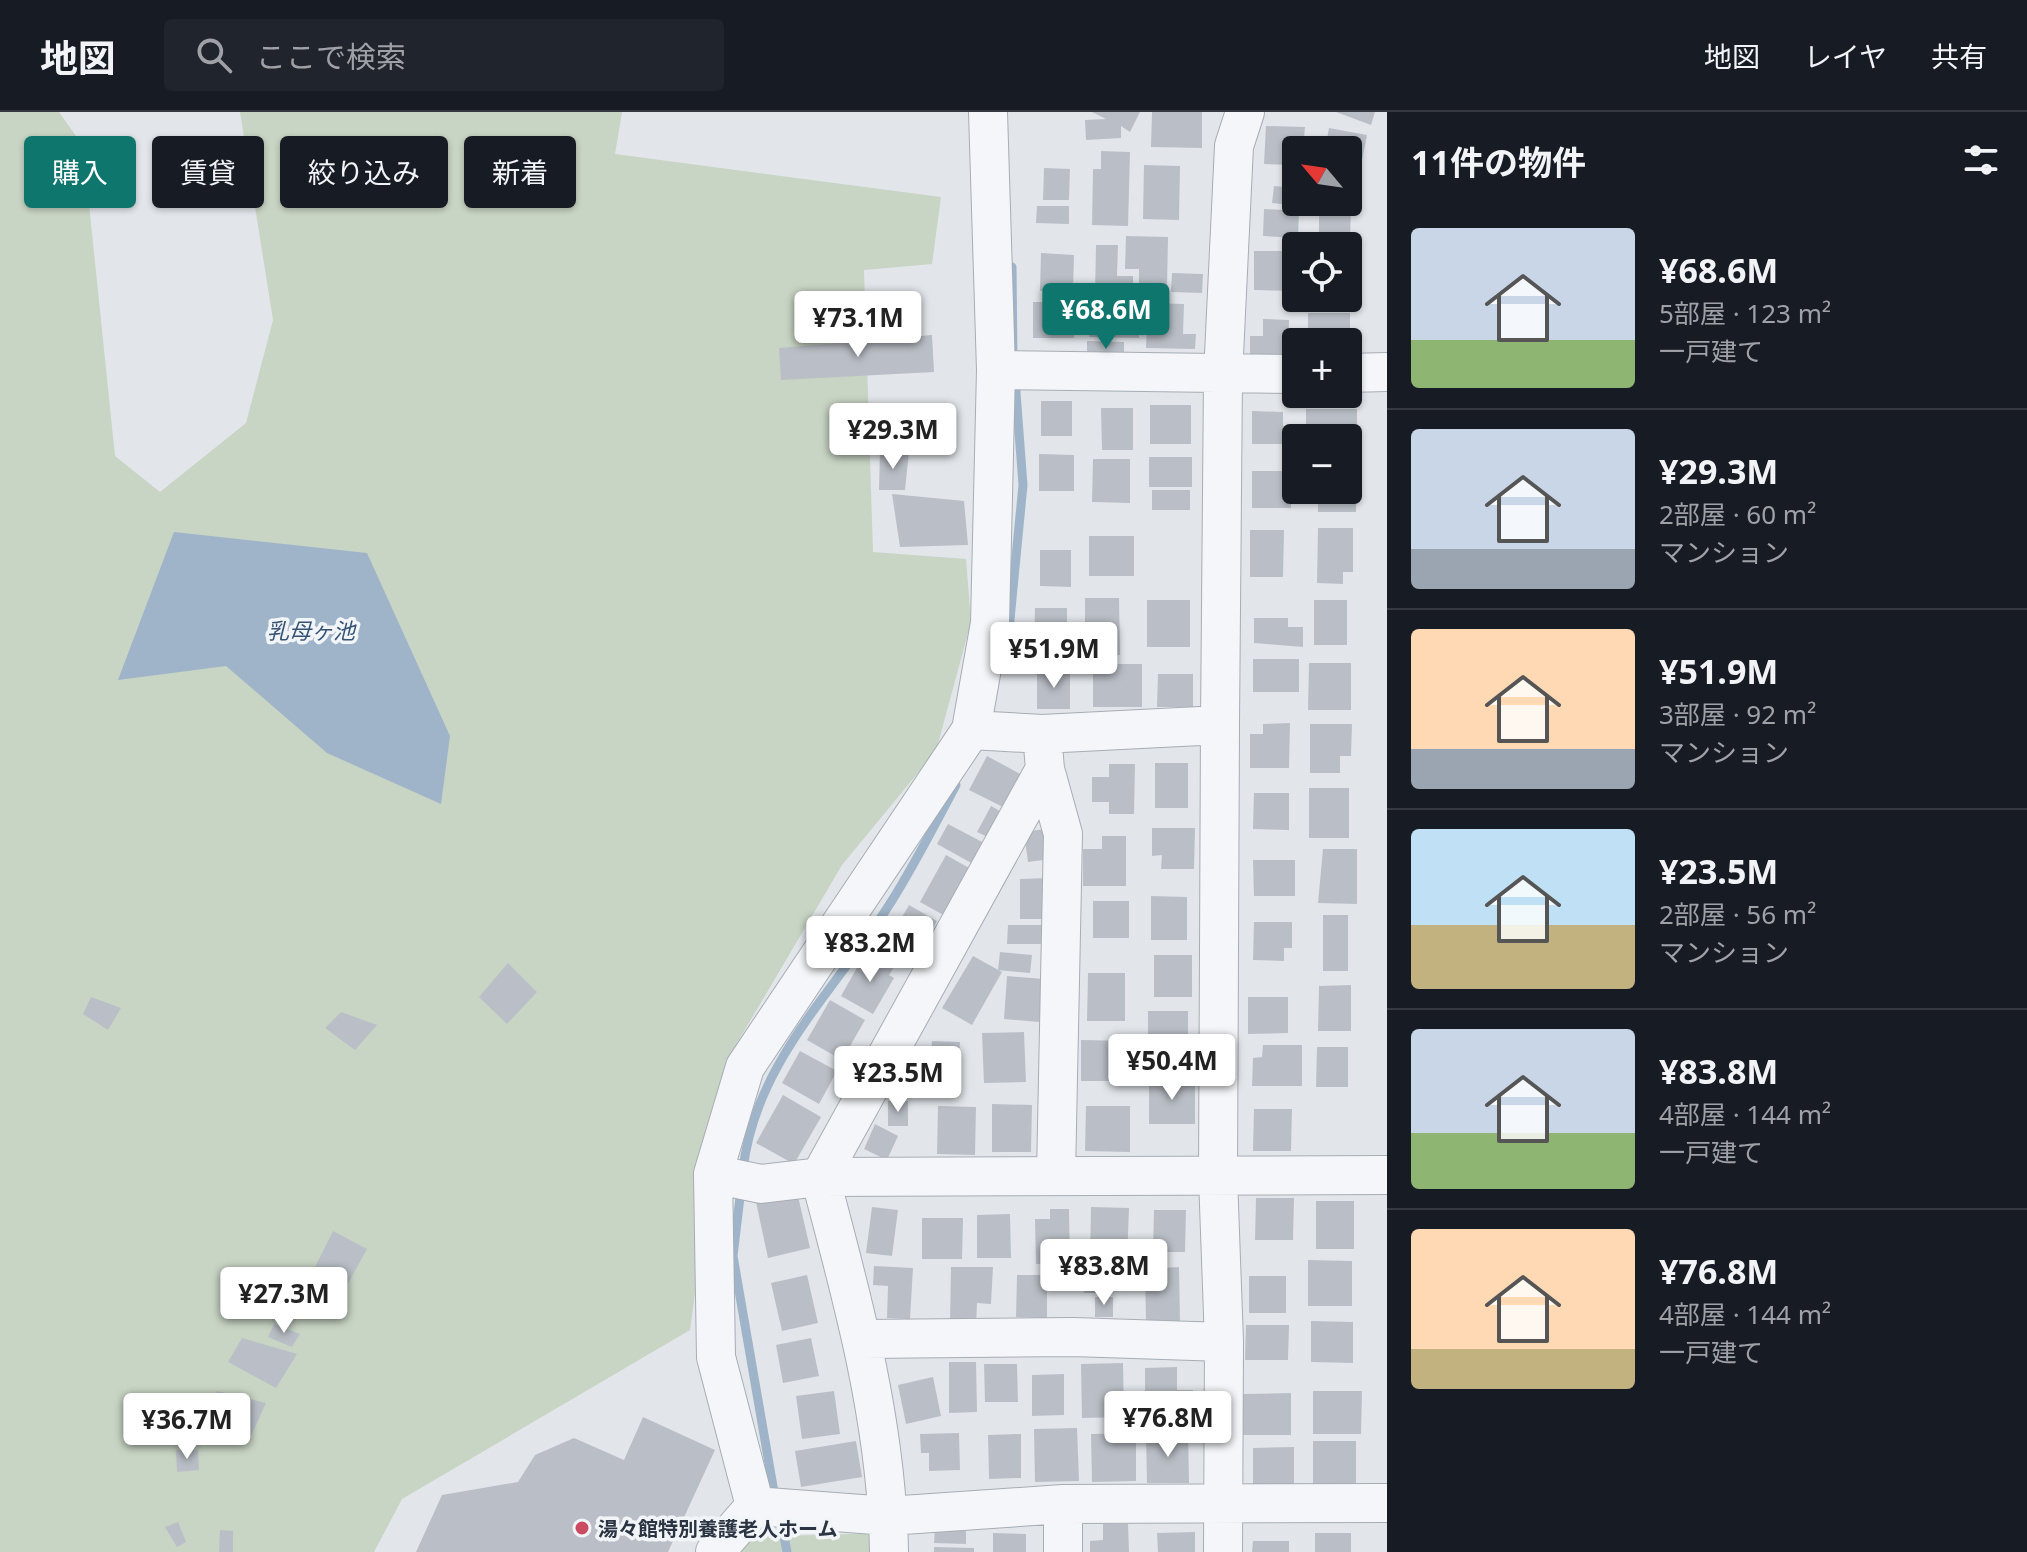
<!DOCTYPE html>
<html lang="ja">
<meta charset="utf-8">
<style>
:root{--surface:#171b24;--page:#20242c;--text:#f1f3f6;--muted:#9ea1a6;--line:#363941;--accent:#0f766e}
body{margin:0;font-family:"Noto Sans","Noto Sans JP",sans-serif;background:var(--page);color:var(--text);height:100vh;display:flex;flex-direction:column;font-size:30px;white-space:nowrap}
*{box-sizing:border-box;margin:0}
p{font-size:26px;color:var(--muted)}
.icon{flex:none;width:44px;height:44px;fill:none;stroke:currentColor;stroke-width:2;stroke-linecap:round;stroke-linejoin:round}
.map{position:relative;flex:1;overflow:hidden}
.panel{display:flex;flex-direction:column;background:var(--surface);width:640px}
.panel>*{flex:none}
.guide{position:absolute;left:24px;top:24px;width:760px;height:72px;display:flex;gap:16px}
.needle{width:52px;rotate:299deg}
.tools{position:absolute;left:1282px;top:24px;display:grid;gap:16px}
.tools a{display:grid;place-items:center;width:80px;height:80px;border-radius:8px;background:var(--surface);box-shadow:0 2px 6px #0004;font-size:40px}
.price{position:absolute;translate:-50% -68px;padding:0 18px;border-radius:8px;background:#fff;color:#222;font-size:26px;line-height:52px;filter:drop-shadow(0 2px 4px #0008)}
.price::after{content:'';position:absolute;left:50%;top:48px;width:24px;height:18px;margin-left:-12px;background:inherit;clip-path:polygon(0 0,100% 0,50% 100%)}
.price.selected{background:var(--accent);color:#fff}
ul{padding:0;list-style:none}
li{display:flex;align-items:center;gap:24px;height:200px;padding:0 24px}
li+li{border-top:2px solid var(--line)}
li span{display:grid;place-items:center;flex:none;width:224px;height:160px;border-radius:8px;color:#555}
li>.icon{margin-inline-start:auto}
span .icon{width:96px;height:96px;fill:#fffc;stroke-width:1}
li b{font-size:34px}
h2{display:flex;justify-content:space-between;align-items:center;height:96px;padding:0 24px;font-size:34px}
.pill{padding:0 28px;border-radius:8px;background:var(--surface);box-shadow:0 2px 6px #0004;font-size:28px;line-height:72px}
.pill.selected{background:var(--accent);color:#fff}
header{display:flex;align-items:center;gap:48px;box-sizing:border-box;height:112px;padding:0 40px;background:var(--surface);border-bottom:2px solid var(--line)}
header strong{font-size:38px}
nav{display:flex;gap:44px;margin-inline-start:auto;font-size:28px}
.search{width:560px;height:72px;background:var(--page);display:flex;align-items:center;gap:20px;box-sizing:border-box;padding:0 28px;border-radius:8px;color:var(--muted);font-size:30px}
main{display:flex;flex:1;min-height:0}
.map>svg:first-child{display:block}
.green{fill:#c8d4c4}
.water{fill:#9fb4c9}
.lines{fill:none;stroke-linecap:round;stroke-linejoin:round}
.stream{stroke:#9fb4c9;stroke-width:9}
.building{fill:#babfc7}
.minor-casing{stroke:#a7adb4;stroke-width:40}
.minor{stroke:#f5f6f9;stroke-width:38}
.poi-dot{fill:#cb4c61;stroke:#f2f5f8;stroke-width:3}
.labels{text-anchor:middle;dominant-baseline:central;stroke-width:7;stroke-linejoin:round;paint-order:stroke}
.poi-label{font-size:20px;font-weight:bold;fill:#2b3442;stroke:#f2f5f8;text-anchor:start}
.water-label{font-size:22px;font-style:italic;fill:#365375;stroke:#f2f5f8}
</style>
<header>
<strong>地図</strong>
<div class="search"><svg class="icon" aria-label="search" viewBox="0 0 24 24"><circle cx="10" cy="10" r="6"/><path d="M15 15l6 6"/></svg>ここで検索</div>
<nav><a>地図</a><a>レイヤ</a><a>共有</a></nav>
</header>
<main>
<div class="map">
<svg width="1387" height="1440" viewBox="0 0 1387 1440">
<rect width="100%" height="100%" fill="#e2e6ea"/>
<path class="green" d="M0,0h59l24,34 32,310 45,36 86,-69 27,-103 -33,-208h382l-7,42 326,43 -9,67 -68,6 9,282 93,7 5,63 -35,129 -94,114 -115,195 -37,270 -288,169 -28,53h-374z
M884,1421l-2,19h-151l10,-15z"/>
<path class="water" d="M174,420l193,21 83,183 -9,68 -114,-51 -101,-87 -108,14z"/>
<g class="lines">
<path class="stream" d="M1012,155l1,93
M1001,554l7,-26 15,-155 -8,-106
M743,1058c12,-108 93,-180 148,-268 24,-38 44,-78 65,-117
M741,1077l-8,67 42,242
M780,1404l7,36"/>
</g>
<path class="building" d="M1092,0h48l-10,20 -9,-6v12l-35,2 -1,-20 21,-1z
M1152,0h50v36l-51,-1z
M1336,0h39l-4,13z
M1266,14l39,1 -2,23h-7v15l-32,-1z
M1329,16l38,7 -8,40 -11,-2v-23h-23z
M1101,39l29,1 -2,74 -36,-1 1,-56h8z
M1144,53l36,1 -1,54 -36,-1z
M1044,56l26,1 -1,31h-26z
M1274,74l22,2 3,18 -27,-3z
M1319,90h32l-1,39h-31z
M1037,94h32v18l-33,-1z
M1264,97l35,2 -1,27 -35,-2z
M1126,124l42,1 -1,52 -28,-1v-19h-14z
M1096,133h22l-1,31h16v18l-38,-1z
M1254,139h31v21h11v19l-42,-1z
M1041,141l33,2 -1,37 -33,-1z
M1172,161l31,1 -1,19 -31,-1z
M1033,190h41v36h-41z
M1090,190l49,1v35l-50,-1z
M1148,191l36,1 -1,30h13l-1,15 -49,-1z
M1308,201h42v29h-42z
M1263,207l26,1 -1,38h-38v-22h13z
M932,223l2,37 -153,8 -2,-32z
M1087,229l37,1v20l-37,-2z
M1041,289h31v35h-31z
M1150,293h41v39h-41z
M1101,296h32v42h-31z
M1306,297h51v45h-9v-16h-42z
M1252,299l31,1v32h-31z
M880,340h29l-4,38h-26z
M1039,342l35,1v36h-35z
M1149,345h43v30h-43z
M1093,347h37v44l-38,-1z
M1348,352h8v48h-38v-22h30z
M1252,359h39v37h-39z
M1152,378h38v20h-38z
M892,382l72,7 4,44 -68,2z
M1318,416h35v44h-10v12l-26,-1z
M1250,418h34l-1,47h-33z
M1089,424h45v40h-45z
M1040,438h31v37l-31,-1z
M1085,486h34l1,57h-35z
M1147,488h43v47h-43z
M1314,488h33v45h-33z
M1035,496h32v42h-33z
M1254,506h34v9h15v20l-49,-4z
M1253,547h46v33h-46z
M1309,551h42v47h-43z
M1093,552h49v43h-49z
M1037,560h33v37h-33z
M1158,562h35v33h-36z
M1290,611l-1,45h-39v-34h13v-10z
M1310,612h42l-1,32h-11v17h-30z
M987,644l37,20 -17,33 -38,-19z
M1155,651h33v45h-33z
M1109,652h26l-1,50h-25v-12h-17v-25h17z
M1309,676h40v50h-40z
M1254,681h35v37l-36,-1z
M991,694l16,9 -13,25 -17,-8z
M948,712l38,20 -11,21 -38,-21z
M1152,716h43l-1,41h-33l1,-14 -10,1z
M1045,717l5,30 -22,3 -4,-30z
M1102,724h24v50h-43v-37h19z
M1323,737h34v55l-39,-1z
M946,743l25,14 -26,47 -25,-14z
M1253,748h42v36h-41z
M1048,766v41h-28v-40z
M1151,784l36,1v43h-36z
M1093,789h36v37h-36z
M909,793l28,16 -26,46 -28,-17z
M1323,803h25v56h-25z
M1254,810h38v26h-8v13l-31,-1z
M1008,813h34l-1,19h-34z
M1000,840l32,3 -2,18 -32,-3z
M879,843l16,10 -6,10 5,3 -21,36 -32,-18 21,-37 11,7z
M1154,843h38v42h-38z
M973,844l29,16 -30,53 -30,-17z
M508,851l29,29 -30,32 -28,-27z
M1088,861h37v48h-38z
M1007,864l36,3 -4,43 -35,-3z
M1351,873v46h-33l1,-45z
M91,885l30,11 -13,22 -25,-16z
M1248,885h40v36l-40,1z
M830,888l35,20 -23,40 -35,-20z
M1148,899h40v51l-40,-1z
M341,900l36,13 -22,25 -30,-22z
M1024,920l2,50 -42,1 -2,-50z
M1081,928l49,1v40h-49z
M932,929l28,1 -3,54 -40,-2 2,-34h12z
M1263,933h39v41h-50l1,-28 9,-1z
M1317,935h31v40h-32z
M800,939l37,20 -18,33 -37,-21z
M1149,968l46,1v43h-46z
M783,983l38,22 -27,47 -38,-21z
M888,989h20v25h-20z
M992,992l40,1 -1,47h-39z
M938,994l38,1 -1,48 -38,-1z
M1086,994h44v46l-45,-1z
M1254,997h38l-1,42h-38z
M875,1012l23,12 -11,24 -23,-11z
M797,1080l13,56 -42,10 -12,-56z
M1256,1086h38l-1,42h-38z
M1316,1089h38v48h-38z
M872,1095l26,3 -6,46 -26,-3z
M1091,1095l38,1 -2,52 -37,-1z
M1050,1097h19l1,54 -34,1 -1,-45h15z
M1154,1098h32l-1,42h-32z
M1010,1102l1,44h-34v-43z
M922,1106h41l-1,41h-40z
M333,1119l34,18 -21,38 -31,-20z
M1308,1148l44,1v45h-44z
M874,1154l39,2 -3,51 -23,-1 1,-32 -15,-1z
M951,1155h42l-2,37 -14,-1 -1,24 -26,-1z
M1179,1155l1,54 -34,1 -1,-53z
M1085,1158h20v23h-21z
M807,1163l11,48 -36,8 -11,-48z
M1017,1163h30v43l-31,-1z
M1249,1164h37v37h-37z
M1095,1185h18v20h-18z
M1311,1209l42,1v41l-42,-1z
M274,1212l26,10 -8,13 -24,-10z
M1246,1213h43l-1,35h-43z
M242,1226l55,16 -21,34 -48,-26z
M811,1226l8,38 -36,7 -7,-38z
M949,1250h27l1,50 -28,1z
M1123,1251l1,54 -42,1 -1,-54z
M984,1252h33l1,38h-33z
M1177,1255v23h16l1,28 -49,1v-51z
M1064,1262v41l-32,1v-41z
M933,1265l8,39 -35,8 -8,-39z
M217,1279l49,12 -16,35 -47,-9z
M834,1279l6,43 -38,5 -6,-43z
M1313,1279h49l-1,43h-48z
M1291,1281v42h-48v-41z
M643,1305l72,33 -47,102h-252l26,-57 76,-13 17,-27 39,-17 50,22z
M1077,1316l2,53 -44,1 -1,-53z
M959,1321l1,37 -31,1v-18h-8l-1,-19z
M1136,1321v48l-44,1 -1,-48z
M1021,1322v44l-32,1 -1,-44z
M1188,1322l1,49h-42l-1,-48z
M856,1329l6,36 -61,10 -6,-36z
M1313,1329h43v44h-43z
M1294,1335v37h-41v-36z
M176,1338h22l1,20 -22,2z
M178,1410l8,20 -9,5 -12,-20z
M1103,1412h25l1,28h-39v-11l13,-1z
M220,1418l13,1v21h-14z
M935,1418l31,1v13l-32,-1z
M1195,1420v20h-37l-1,-19z
M993,1421l33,1v18h-33z
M1315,1421h36v19h-36z
M1253,1429h36v11h-37z
M934,1435l40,1v4h-40z"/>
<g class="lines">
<defs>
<path id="minor" d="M996,258l300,4
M1348,261l39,-1
M971,618l71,4 178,-9
M1045,657l18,65 -7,341
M713,1062l48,10 59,-7 567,-2
M864,1227l209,-2 151,5
M755,1394l133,10 175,-12 324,-1
M715,1440l40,-46 -39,-149 -3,-183 32,-107 226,-337 19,-107 6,-253 -8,-258
M889,1440c-2,-128 -36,-252 -69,-375l225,-408 -3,-35
M1063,1440v-48
M1223,1440l1,-210 -6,-165 2,-452 3,-349 11,-230 11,-34"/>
</defs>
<use href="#minor" class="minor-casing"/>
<use href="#minor" class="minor"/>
</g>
<circle class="poi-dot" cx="582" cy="1416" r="8"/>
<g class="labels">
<g class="poi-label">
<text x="598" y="1416">湯々館特別養護老人ホーム</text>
</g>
<g class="water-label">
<text x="311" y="518">乳母ヶ池</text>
</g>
</g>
</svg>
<div class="tools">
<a><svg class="needle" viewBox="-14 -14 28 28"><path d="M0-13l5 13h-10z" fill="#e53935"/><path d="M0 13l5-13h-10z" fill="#9ea1a6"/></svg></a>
<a><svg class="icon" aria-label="locate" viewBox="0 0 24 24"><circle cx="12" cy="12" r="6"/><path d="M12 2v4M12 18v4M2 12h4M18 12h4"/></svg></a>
<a>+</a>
<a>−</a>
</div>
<b class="price selected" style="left:1106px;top:239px">¥68.6M</b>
<b class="price" style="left:858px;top:247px">¥73.1M</b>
<b class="price" style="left:893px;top:359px">¥29.3M</b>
<b class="price" style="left:1054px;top:578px">¥51.9M</b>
<b class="price" style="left:870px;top:872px">¥83.2M</b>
<b class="price" style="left:1172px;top:990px">¥50.4M</b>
<b class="price" style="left:898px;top:1002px">¥23.5M</b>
<b class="price" style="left:1104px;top:1195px">¥83.8M</b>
<b class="price" style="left:284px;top:1223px">¥27.3M</b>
<b class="price" style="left:1168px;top:1347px">¥76.8M</b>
<b class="price" style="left:187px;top:1349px">¥36.7M</b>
<div class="guide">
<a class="pill selected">購入</a>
<a class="pill">賃貸</a>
<a class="pill">絞り込み</a>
<a class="pill">新着</a>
</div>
</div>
<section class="panel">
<h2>11件の物件<svg class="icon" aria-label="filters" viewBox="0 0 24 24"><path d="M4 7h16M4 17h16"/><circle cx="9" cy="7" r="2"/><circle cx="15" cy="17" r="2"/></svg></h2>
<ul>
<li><span style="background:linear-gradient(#c9d6e8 70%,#8fb573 0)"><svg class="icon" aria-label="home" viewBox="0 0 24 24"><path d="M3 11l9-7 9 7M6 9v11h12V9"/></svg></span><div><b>¥68.6M</b><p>5部屋 · 123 m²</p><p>一戸建て</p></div></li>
<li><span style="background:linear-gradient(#c9d6e8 75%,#9aa5b1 0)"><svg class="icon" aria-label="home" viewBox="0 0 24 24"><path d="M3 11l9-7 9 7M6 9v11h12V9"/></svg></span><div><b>¥29.3M</b><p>2部屋 · 60 m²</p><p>マンション</p></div></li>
<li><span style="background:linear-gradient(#ffd9b3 75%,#9aa5b1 0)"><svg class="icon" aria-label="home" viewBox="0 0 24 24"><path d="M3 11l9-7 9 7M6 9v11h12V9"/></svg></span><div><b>¥51.9M</b><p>3部屋 · 92 m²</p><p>マンション</p></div></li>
<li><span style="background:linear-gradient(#bfe0f5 60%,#c2b280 0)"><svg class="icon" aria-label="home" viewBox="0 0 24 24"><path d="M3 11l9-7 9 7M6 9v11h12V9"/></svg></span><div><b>¥23.5M</b><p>2部屋 · 56 m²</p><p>マンション</p></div></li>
<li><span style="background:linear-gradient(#c9d6e8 65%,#8fb573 0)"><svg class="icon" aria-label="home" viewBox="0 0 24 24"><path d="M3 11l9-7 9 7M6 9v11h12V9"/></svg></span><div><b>¥83.8M</b><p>4部屋 · 144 m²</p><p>一戸建て</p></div></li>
<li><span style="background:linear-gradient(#ffd9b3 75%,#c2b280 0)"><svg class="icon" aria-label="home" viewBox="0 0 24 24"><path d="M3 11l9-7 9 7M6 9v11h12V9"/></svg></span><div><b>¥76.8M</b><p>4部屋 · 144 m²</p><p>一戸建て</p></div></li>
</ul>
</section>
</main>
